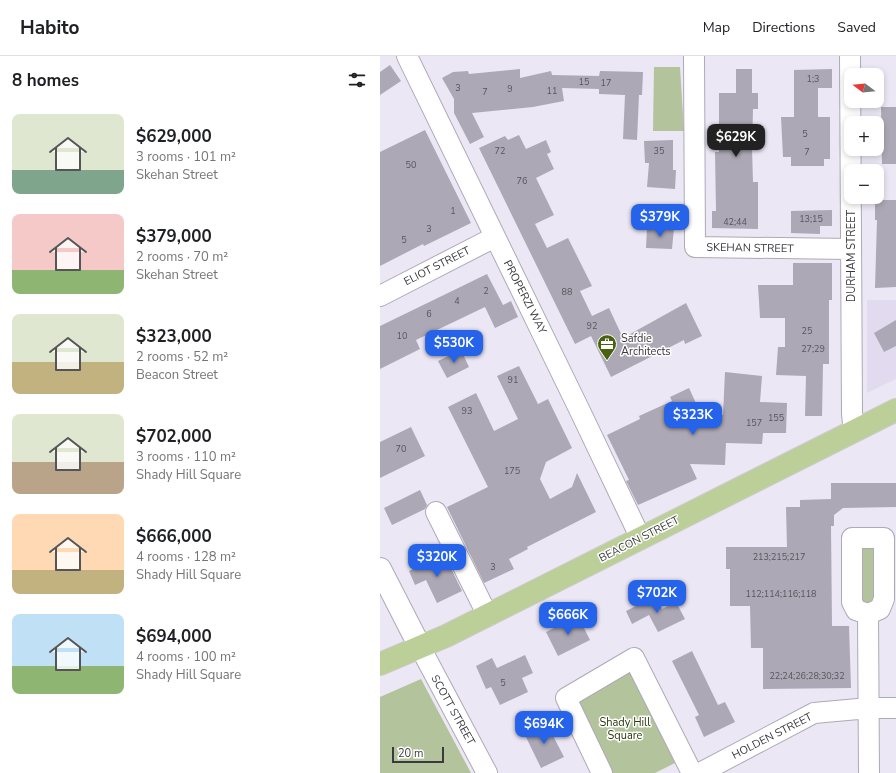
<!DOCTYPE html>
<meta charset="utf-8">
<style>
:root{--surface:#fff;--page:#f2f2f2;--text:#202124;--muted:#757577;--line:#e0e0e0;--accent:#2563eb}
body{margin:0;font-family:"Nunito Sans",sans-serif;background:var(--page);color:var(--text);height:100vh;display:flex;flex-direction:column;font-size:15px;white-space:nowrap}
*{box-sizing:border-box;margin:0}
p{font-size:13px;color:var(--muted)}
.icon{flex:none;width:22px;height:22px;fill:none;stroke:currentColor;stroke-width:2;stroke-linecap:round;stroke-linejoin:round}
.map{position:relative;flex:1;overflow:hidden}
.drawer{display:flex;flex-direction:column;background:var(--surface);width:380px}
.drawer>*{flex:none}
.needle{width:26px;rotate:286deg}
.controls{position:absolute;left:464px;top:12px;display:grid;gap:8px}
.controls a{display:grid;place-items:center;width:40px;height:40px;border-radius:8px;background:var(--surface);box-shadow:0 2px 6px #0003;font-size:20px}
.scale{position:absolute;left:12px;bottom:10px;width:52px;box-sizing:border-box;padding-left:4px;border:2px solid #3b393f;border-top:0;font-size:11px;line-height:14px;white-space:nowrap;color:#3b393f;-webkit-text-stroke:3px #fff;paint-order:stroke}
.price{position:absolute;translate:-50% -34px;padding:0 9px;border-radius:8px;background:var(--accent);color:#fff;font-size:13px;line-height:26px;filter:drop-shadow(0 1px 2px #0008)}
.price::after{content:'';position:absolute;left:50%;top:24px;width:12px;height:9px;margin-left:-6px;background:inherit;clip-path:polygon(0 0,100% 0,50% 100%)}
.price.current{background:#222;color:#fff}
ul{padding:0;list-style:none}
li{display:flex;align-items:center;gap:12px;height:100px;padding:0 12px}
li span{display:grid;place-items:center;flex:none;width:112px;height:80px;border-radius:8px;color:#555}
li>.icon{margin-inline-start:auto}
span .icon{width:48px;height:48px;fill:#fffc;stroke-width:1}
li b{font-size:17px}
h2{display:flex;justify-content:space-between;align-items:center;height:48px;padding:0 12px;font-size:17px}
header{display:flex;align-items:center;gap:24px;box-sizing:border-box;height:56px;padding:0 20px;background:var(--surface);border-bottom:1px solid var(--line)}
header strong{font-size:19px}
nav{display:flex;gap:22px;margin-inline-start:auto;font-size:14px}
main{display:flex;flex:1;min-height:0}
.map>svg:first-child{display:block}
.built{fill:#e2daef}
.green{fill:#b3c39b}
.building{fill:#ada8b5}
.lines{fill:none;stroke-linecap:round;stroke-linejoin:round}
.minor-casing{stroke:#aea9b6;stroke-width:22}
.tertiary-casing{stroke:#aea9b6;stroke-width:24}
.primary-casing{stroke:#cccccd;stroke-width:24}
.minor{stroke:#fff;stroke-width:20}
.tertiary{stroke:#fff;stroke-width:22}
.primary{stroke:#bccf98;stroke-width:22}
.labels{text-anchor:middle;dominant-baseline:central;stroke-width:3;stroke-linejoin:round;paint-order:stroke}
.number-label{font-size:9px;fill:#58555c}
.street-label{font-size:11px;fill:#3b393f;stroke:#fff}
.poi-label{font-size:11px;fill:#3b393f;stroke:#fff;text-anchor:start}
.park-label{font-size:11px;fill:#2a380c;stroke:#fff}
</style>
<header>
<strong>Habito</strong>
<nav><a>Map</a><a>Directions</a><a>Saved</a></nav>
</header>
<main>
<section class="drawer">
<h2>8 homes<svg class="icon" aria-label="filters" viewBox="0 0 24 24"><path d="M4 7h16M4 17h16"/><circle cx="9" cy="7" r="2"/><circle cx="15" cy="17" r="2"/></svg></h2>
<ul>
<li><span style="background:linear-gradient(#dfe7d0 70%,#7fa58c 0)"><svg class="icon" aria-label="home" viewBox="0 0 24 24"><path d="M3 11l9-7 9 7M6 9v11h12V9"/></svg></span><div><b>$629,000</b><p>3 rooms · 101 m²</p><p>Skehan Street</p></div></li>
<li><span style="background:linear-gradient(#f6c9c9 70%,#8fb573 0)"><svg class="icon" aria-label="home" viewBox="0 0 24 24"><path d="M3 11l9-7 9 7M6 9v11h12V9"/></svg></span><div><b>$379,000</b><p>2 rooms · 70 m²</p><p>Skehan Street</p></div></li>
<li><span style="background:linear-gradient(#dfe7d0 60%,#c2b280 0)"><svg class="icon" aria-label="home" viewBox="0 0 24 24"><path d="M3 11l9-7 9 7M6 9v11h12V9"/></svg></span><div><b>$323,000</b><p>2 rooms · 52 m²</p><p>Beacon Street</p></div></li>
<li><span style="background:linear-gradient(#dfe7d0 60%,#b9a48a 0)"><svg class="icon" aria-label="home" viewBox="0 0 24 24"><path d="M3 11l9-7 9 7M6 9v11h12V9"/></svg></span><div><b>$702,000</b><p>3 rooms · 110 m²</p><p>Shady Hill Square</p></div></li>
<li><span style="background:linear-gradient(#ffd9b3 70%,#c2b280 0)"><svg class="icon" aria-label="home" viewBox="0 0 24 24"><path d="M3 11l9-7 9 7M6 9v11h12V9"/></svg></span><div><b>$666,000</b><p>4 rooms · 128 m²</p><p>Shady Hill Square</p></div></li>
<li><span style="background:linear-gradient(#bfe0f5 65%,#8fb573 0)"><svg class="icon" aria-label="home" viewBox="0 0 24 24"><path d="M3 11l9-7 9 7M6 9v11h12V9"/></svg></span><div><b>$694,000</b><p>4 rooms · 100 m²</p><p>Shady Hill Square</p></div></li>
</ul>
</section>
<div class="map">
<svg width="516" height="717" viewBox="0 0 516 717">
<rect width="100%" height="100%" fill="#ece7f5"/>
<path class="built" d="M487,244h29v79l-29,14z"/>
<path class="green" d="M274,11h26l4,64h-31z
M476,493h21v51l-14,7z
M254,609l47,95 -26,13h-48l-38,-76z
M41,623l50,94h-91v-76z"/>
<path class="building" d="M10,9l11,16 -21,14v-23z
M140,13v9l31,-7 1,4 47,1 1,-5 43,1 -1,23h-3l-2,45 -14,-1 2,-44 -26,-1v-5l-37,-1 2,13 -31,6 -61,6 12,24 -14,7 -16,-31v-14l-12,-21 11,-6 15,-1 1,3z
M356,13h16v24h6v16h-5l-1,39 1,34h5v47l-46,-1v-17h4l-1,-59h4v-59h17z
M452,13v19h-14v29h12v42h-6v7h-33v-9h-8l-2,-40h13v-47z
M501,51h15v57h-14z
M45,74l46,93 -47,23 -1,-2 -43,22v-114z
M139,79l7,14 20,-9 5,12 -4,2 7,15 -18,9 18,37 -19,9 12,24 21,-10 24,48 -12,5 12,25 17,-8 14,30 63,-35 16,33 -17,8 -1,-4 -73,37 -20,-41 -16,8 -96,-196 26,-12 3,4z
M293,84v30h3l-1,19 -28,-2 2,-24h-4l-1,-22z
M495,144h21v87l-21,1 2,-68h-2z
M452,154v16h-12v8l-29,-1v-22z
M267,171l27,1 -2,21 -26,-1z
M413,207h39v37h-3v64h-6l-1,52h-17l1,-40 -30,-1 2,-28h7v-29h-25l-2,-33h35z
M107,218l16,31 8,-4 7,16 -23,11 -10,-21 -69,33 4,9 -40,20v-43z
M516,264v26l-12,6 -10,-19z
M81,294l8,17 -22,11 -9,-17z
M139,310l19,38 10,-5 24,49 -26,14 -6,17 10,20 22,-12 5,-14 19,39 -69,35 1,2 -19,10 5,10 -30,14 -37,-76 41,-20 -40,-80 28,-14 18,38 24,-12 -21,-43z
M345,316l37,4 -2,26 27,1 -1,30h-23l-1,11 -36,-1 -1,22 -35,-1 7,15 -59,26 -12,-24 3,-1 -22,-45 33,-16 -1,-3 33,-15 -2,-4 19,-9 12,26 22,1z
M31,371l14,29 -45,22v-36z
M451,427h65v24l-53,1 -9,7v11h-3l1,100h17l2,62 -88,1v-41h-12l-1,-42h-20v-37h-4v-22h61l-1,-40h14v-7l31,-1z
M40,434l7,15 -2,4 -33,16 -8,-17z
M64,498l18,37 -25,12 -11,-23 -11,5 -6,-14z
M276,540l6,13 14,-7 9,17 -27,13 -9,-17 -17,9 -6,-13z
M198,560l12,24 -32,16 -12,-24z
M312,595l26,54 7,-3 10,20 -31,15 -9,-20 4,-2 -27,-54z
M145,599l8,18 -11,5 6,14 -28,13 -9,-18 -5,2 -10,-23 16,-8 5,10z
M166,666l18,35 -23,11 -17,-35z"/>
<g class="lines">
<defs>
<path id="minor" d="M27,0l173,355 61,128
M314,0l1,191 156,2
M470,0l2,358 2,17
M0,240l115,-59
M56,456l52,104
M488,558l-12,-4 -4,-8v-64h32v61l-4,10 -12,5 1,159
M40,591l67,126
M222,717l-36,-75 68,-40 58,115
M320,717l114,-60 55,-5h27"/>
<path id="tertiary" d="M0,513l40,78"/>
<path id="primary" d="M0,608l66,-28 450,-226"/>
</defs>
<use href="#minor" class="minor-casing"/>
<use href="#tertiary" class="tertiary-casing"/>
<use href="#primary" class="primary-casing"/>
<use href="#minor" class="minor"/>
<use href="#tertiary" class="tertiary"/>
<use href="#primary" class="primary"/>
</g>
<defs>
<symbol id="office-pin" viewBox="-11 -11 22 30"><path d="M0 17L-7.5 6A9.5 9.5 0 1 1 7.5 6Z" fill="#496210" stroke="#fff"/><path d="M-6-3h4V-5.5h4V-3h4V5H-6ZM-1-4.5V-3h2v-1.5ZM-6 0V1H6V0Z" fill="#fff"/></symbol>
</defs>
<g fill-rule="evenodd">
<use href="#office-pin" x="216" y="277" width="22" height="30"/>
</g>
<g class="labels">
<g class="number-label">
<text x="433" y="23">1;3</text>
<text x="204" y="26">15</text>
<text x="226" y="27">17</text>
<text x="78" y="32">3</text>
<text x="130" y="33">9</text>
<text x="172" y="35">11</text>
<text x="105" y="36">7</text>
<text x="425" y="78">5</text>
<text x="120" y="95">72</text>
<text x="279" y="95">35</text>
<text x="427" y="96">7</text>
<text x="31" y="109">50</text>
<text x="142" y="125">76</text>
<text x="73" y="155">1</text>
<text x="431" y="163">13;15</text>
<text x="355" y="166">42;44</text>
<text x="49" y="173">3</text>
<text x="24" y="184">5</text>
<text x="106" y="235">2</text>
<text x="187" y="236">88</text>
<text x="77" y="245">4</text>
<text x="49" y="258">6</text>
<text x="212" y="270">92</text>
<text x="427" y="275">25</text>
<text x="22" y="280">10</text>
<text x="433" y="293">27;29</text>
<text x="133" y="324">91</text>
<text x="87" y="355">93</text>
<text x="396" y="362">155</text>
<text x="374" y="367">157</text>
<text x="21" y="393">70</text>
<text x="132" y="415">175</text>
<text x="399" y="501">213;215;217</text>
<text x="113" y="511">3</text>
<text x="401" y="538">112;114;116;118</text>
<text x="427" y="620">22;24;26;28;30;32</text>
<text x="123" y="627">5</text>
</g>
<g class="street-label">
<text transform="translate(370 192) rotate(1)">SKEHAN STREET</text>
<text transform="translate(471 200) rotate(-90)">DURHAM STREET</text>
<text transform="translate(57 210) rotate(-27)">ELIOT STREET</text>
<text transform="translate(145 241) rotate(63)">PROPERZI WAY</text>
<text transform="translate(259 483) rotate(-27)">BEACON STREET</text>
<text transform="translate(73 654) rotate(61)">SCOTT STREET</text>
<text transform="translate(392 680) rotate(-27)">HOLDEN STREET</text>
</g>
<g class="poi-label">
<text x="241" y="282">Safdie<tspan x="241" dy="13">Architects</tspan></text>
</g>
<g class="park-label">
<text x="245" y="666">Shady Hill<tspan x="245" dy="13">Square</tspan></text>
</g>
</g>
</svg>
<div class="controls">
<a><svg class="needle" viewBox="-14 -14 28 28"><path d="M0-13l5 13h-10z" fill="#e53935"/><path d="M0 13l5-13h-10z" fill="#757577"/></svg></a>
<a>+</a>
<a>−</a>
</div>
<div class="scale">20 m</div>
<b class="price current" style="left:356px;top:102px">$629K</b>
<b class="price" style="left:280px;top:182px">$379K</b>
<b class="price" style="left:74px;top:308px">$530K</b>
<b class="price" style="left:313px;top:380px">$323K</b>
<b class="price" style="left:57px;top:522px">$320K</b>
<b class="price" style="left:277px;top:558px">$702K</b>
<b class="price" style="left:188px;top:580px">$666K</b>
<b class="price" style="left:164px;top:689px">$694K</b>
</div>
</main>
